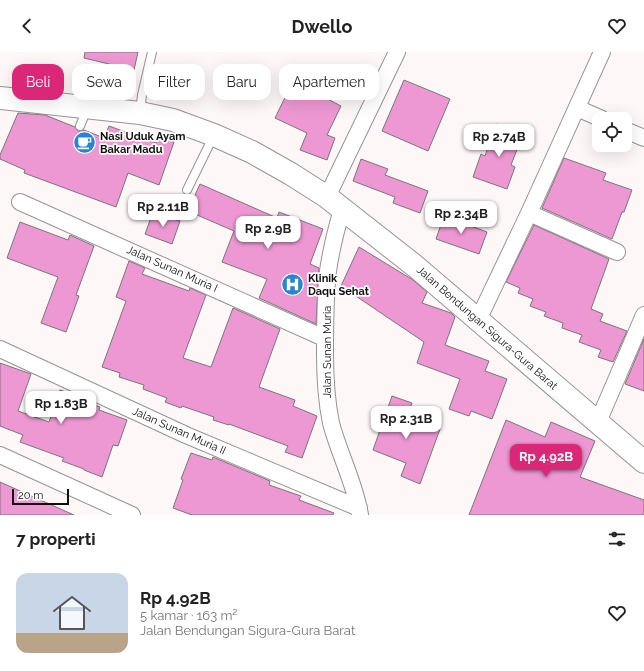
<!DOCTYPE html>
<html lang="id">
<meta charset="utf-8">
<style>
:root{--surface:#fff;--page:#f6f6f6;--text:#222;--muted:#767676;--accent:#db2777}
body{margin:0;font-family:Raleway,sans-serif;background:var(--page);color:var(--text);height:100vh;display:flex;flex-direction:column;font-size:15px;white-space:nowrap}
*{box-sizing:border-box;margin:0}
p{font-size:13px;color:var(--muted)}
.icon{flex:none;width:22px;height:22px;fill:none;stroke:currentColor;stroke-width:2;stroke-linecap:round;stroke-linejoin:round}
.map{position:relative;height:463px;overflow:hidden}
.sheet{display:flex;flex-direction:column;background:var(--surface);flex:1}
.sheet>*{flex:none}
.guide{position:absolute;left:12px;top:12px;width:400px;height:36px;display:flex;gap:8px}
.controls{position:absolute;left:592px;top:60px;display:grid;gap:8px}
.controls a{display:grid;place-items:center;width:40px;height:40px;border-radius:8px;background:var(--surface);box-shadow:0 4px 16px #0002;font-size:20px}
.scale{position:absolute;left:12px;bottom:10px;width:57px;box-sizing:border-box;padding-left:4px;border:2px solid #100e0f;border-top:0;font-size:11px;line-height:14px;white-space:nowrap;color:#100e0f;-webkit-text-stroke:3px #fff;paint-order:stroke}
.price{position:absolute;translate:-50% -34px;padding:0 9px;border-radius:8px;background:#fff;color:#222;font-size:13px;line-height:26px;filter:drop-shadow(0 1px 2px #0008)}
.price::after{content:'';position:absolute;left:50%;top:24px;width:12px;height:9px;margin-left:-6px;background:inherit;clip-path:polygon(0 0,100% 0,50% 100%)}
.price.active{background:var(--accent);color:#fff}
ul{padding:0;list-style:none}
li{display:flex;align-items:center;gap:12px;height:100px;padding:0 16px}
li span{display:grid;place-items:center;flex:none;width:112px;height:80px;border-radius:12px;color:#555}
li>.icon{margin-inline-start:auto}
span .icon{width:48px;height:48px;fill:#fffc;stroke-width:1}
li b{font-size:17px}
h2{display:flex;justify-content:space-between;align-items:center;height:48px;padding:0 16px;font-size:17px}
.pill{padding:0 14px;border-radius:12px;background:var(--surface);box-shadow:0 4px 16px #0002;font-size:14px;line-height:36px}
.pill.active{background:var(--accent);color:#fff}
header{display:flex;justify-content:space-between;align-items:center;height:52px;padding:0 16px;background:var(--surface);font-size:18px;font-weight:700}
.map>svg:first-child{display:block}
.building{fill:#ed98d3;stroke:#7a7578}
.lines{fill:none;stroke-linecap:round;stroke-linejoin:round}
.lane-casing{stroke:#999294;stroke-width:10}
.street-casing{stroke:#999294;stroke-width:18}
.secondary-casing{stroke:#999294;stroke-width:24}
.lane{stroke:#fff;stroke-width:8}
.street{stroke:#fff;stroke-width:16}
.secondary{stroke:#fff;stroke-width:22}
.labels{text-anchor:middle;dominant-baseline:central;stroke-width:3.5;stroke-linejoin:round;paint-order:stroke}
.poi-label{font-size:11px;font-weight:bold;fill:#100e0f;stroke:#fff;text-anchor:start}
.street-label{font-size:11px;fill:#100e0f;stroke:#fff}
</style>
<header><svg class="icon" aria-label="back" viewBox="0 0 24 24"><path d="M15 5l-7 7 7 7"/></svg>Dwello<svg class="icon" aria-label="heart" viewBox="0 0 24 24"><path d="M12 20l-8-8c-3-5 5-10 8-4 3-6 11-1 8 4z"/></svg></header>
<div class="map">
<svg width="644" height="463" viewBox="0 0 644 463">
<rect width="100%" height="100%" fill="#fef7f8"/>
<path class="building" d="M85,0h53l-4,18 -50,-12z
M295,25l23,11 -2,5 25,13 -14,29 8,3 -8,22 -27,-10 7,-17 -32,-15z
M404,28l46,19 -22,52 -46,-20z
M18,61l27,2 30,12 3,4 6,-1 20,8 5,-12 47,17 2,-7 16,6 -15,43 -31,-12 -12,34 -92,-34 1,-3 -25,-11v-4z
M496,72l27,10 -12,31 4,2 -8,22 -34,-12 8,-23 4,2z
M564,106l42,15 -3,7 29,10 -8,22h-2l-10,27 -70,-31z
M361,107l27,10 -3,6 43,16 -8,22 -27,-10 2,-6 -42,-16z
M200,132l77,34 2,-6 44,17 -13,35 9,4 -3,56 -57,-26 8,-19 -45,-17 12,-31 -46,-20z
M153,160l27,9 -8,23 -27,-10z
M444,164l43,16 -8,22 -43,-15z
M20,170l48,18 2,-5 24,11 -18,49 3,1 -13,36 -25,-9 17,-46 -51,-19z
M534,173l75,34 -18,50 12,5 -3,7 27,10 -14,31 -15,-5 3,-7 -22,-8 3,-7 -20,-7 1,-5 -19,-7 2,-4 -16,-6 3,-7 -15,-6 2,-5 -14,-6z
M359,195l54,33 14,12 -5,11 29,10 4,4 -10,28 44,16 -4,10 22,8 -15,40 -21,-8 -2,5 -20,-7 11,-30 -43,-16 7,-21 -83,-56z
M129,209l16,7 -3,6 47,17 1,-3 16,7 -23,63 28,9 22,-59 47,21 -21,58 36,13 -2,6 24,10 -15,42 -17,-6 3,-6 -59,-22v1l-16,-5 1,-3 -32,-11 -1,2 -16,-6 2,-4 -24,-9 1,-4 -25,-8 1,-4 -18,-6 24,-66 -10,-4z
M644,287v52l-19,-7z
M0,311l31,11 -13,37 31,11 11,-32 18,6 -1,2 23,9 -1,3 28,10 -9,26 -5,-1 -11,32 -18,-7v-1l-22,-8 2,-3 -44,-16 3,-7 -23,-9z
M392,344l20,7 -5,14 33,12 -20,55 -19,-8 5,-13 -33,-13z
M506,368l39,17 6,-15 44,19 -15,36 64,23v15h-175z
M191,401l21,7 1,-3 57,24 -1,4 32,11 -2,4 35,13 -1,2h-141l-19,-7 10,-28 -2,-1z
M0,430l74,33h-74z"/>
<g class="lines">
<defs>
<path id="lane" d="M140,60l2,-17 10,-43
M80,74l7,-17
M187,138l27,-55"/>
<path id="street" d="M577,56l25,11
M625,78l19,8
M327,145l70,-145
M20,150l304,136
M342,157c-6,21 -11,41 -14,62 -3,27 -3,55 -3,82 0,24 1,46 6,70 8,31 24,60 29,92
M529,161l88,39
M478,268l51,-107 73,-161
M0,297l186,86 173,73
M598,370l46,-107
M0,403l132,60"/>
<path id="secondary" d="M0,46l140,15 33,7 41,15 38,17 39,22 36,23 88,69 229,196"/>
</defs>
<use href="#lane" class="lane-casing"/>
<use href="#street" class="street-casing"/>
<use href="#secondary" class="secondary-casing"/>
<use href="#lane" class="lane"/>
<use href="#street" class="street"/>
<use href="#secondary" class="secondary"/>
</g>
<defs>
<symbol id="cafe-disc" viewBox="-11 -11 22 22"><circle r="9.5" fill="#2883d0" stroke="#fff"/><path d="M-5.5-4.5H6V0H3Q3 3.5 0 3.5H-2.5Q-5.5 3.5-5.5 0ZM3-3.2v2h1.7v-2ZM-6 4.5H4V6H-6Z" fill="#fff"/></symbol>
<symbol id="hospital-disc" viewBox="-11 -11 22 22"><circle r="9.5" fill="#2883d0" stroke="#fff"/><path d="M-5-5h3v3.5h4V-5h3V5h-3V1.5h-4V5h-3Z" fill="#fff"/></symbol>
</defs>
<g fill-rule="evenodd">
<use href="#cafe-disc" x="72" y="78" width="25" height="25"/>
<use href="#hospital-disc" x="280" y="220" width="25" height="25"/>
</g>
<g class="labels">
<g class="poi-label">
<text x="100" y="84">Nasi Uduk Ayam<tspan x="100" dy="13">Bakar Madu</tspan></text>
<text x="308" y="226">Klinik<tspan x="308" dy="13">Daqu Sehat</tspan></text>
</g>
<g class="street-label">
<text transform="translate(172 217) rotate(24)">Jalan Sunan Muria I</text>
<text transform="translate(487 276) rotate(41)">Jalan Bendungan Sigura-Gura Barat</text>
<text transform="translate(327 300) rotate(-90)">Jalan Sunan Muria</text>
<text transform="translate(179 379) rotate(24)">Jalan Sunan Muria II</text>
</g>
</g>
</svg>
<div class="controls">
<a><svg class="icon" aria-label="locate" viewBox="0 0 24 24"><circle cx="12" cy="12" r="6"/><path d="M12 2v4M12 18v4M2 12h4M18 12h4"/></svg></a>
</div>
<div class="scale">20 m</div>
<b class="price" style="left:499px;top:106px">Rp 2.74B</b>
<b class="price" style="left:163px;top:176px">Rp 2.11B</b>
<b class="price" style="left:461px;top:183px">Rp 2.34B</b>
<b class="price" style="left:268px;top:198px">Rp 2.9B</b>
<b class="price" style="left:61px;top:373px">Rp 1.83B</b>
<b class="price" style="left:406px;top:388px">Rp 2.31B</b>
<b class="price active" style="left:546px;top:426px">Rp 4.92B</b>
<div class="guide">
<a class="pill active">Beli</a>
<a class="pill">Sewa</a>
<a class="pill">Filter</a>
<a class="pill">Baru</a>
<a class="pill">Apartemen</a>
</div>
</div>
<section class="sheet">
<h2>7 properti<svg class="icon" aria-label="filters" viewBox="0 0 24 24"><path d="M4 7h16M4 17h16"/><circle cx="9" cy="7" r="2"/><circle cx="15" cy="17" r="2"/></svg></h2>
<ul>
<li><span style="background:linear-gradient(#c9d6e8 75%,#b9a48a 0)"><svg class="icon" aria-label="home" viewBox="0 0 24 24"><path d="M3 11l9-7 9 7M6 9v11h12V9"/></svg></span><div><b>Rp 4.92B</b><p>5 kamar · 163 m²</p><p>Jalan Bendungan Sigura-Gura Barat</p></div><svg class="icon" aria-label="heart" viewBox="0 0 24 24"><path d="M12 20l-8-8c-3-5 5-10 8-4 3-6 11-1 8 4z"/></svg></li>
</ul>
</section>
